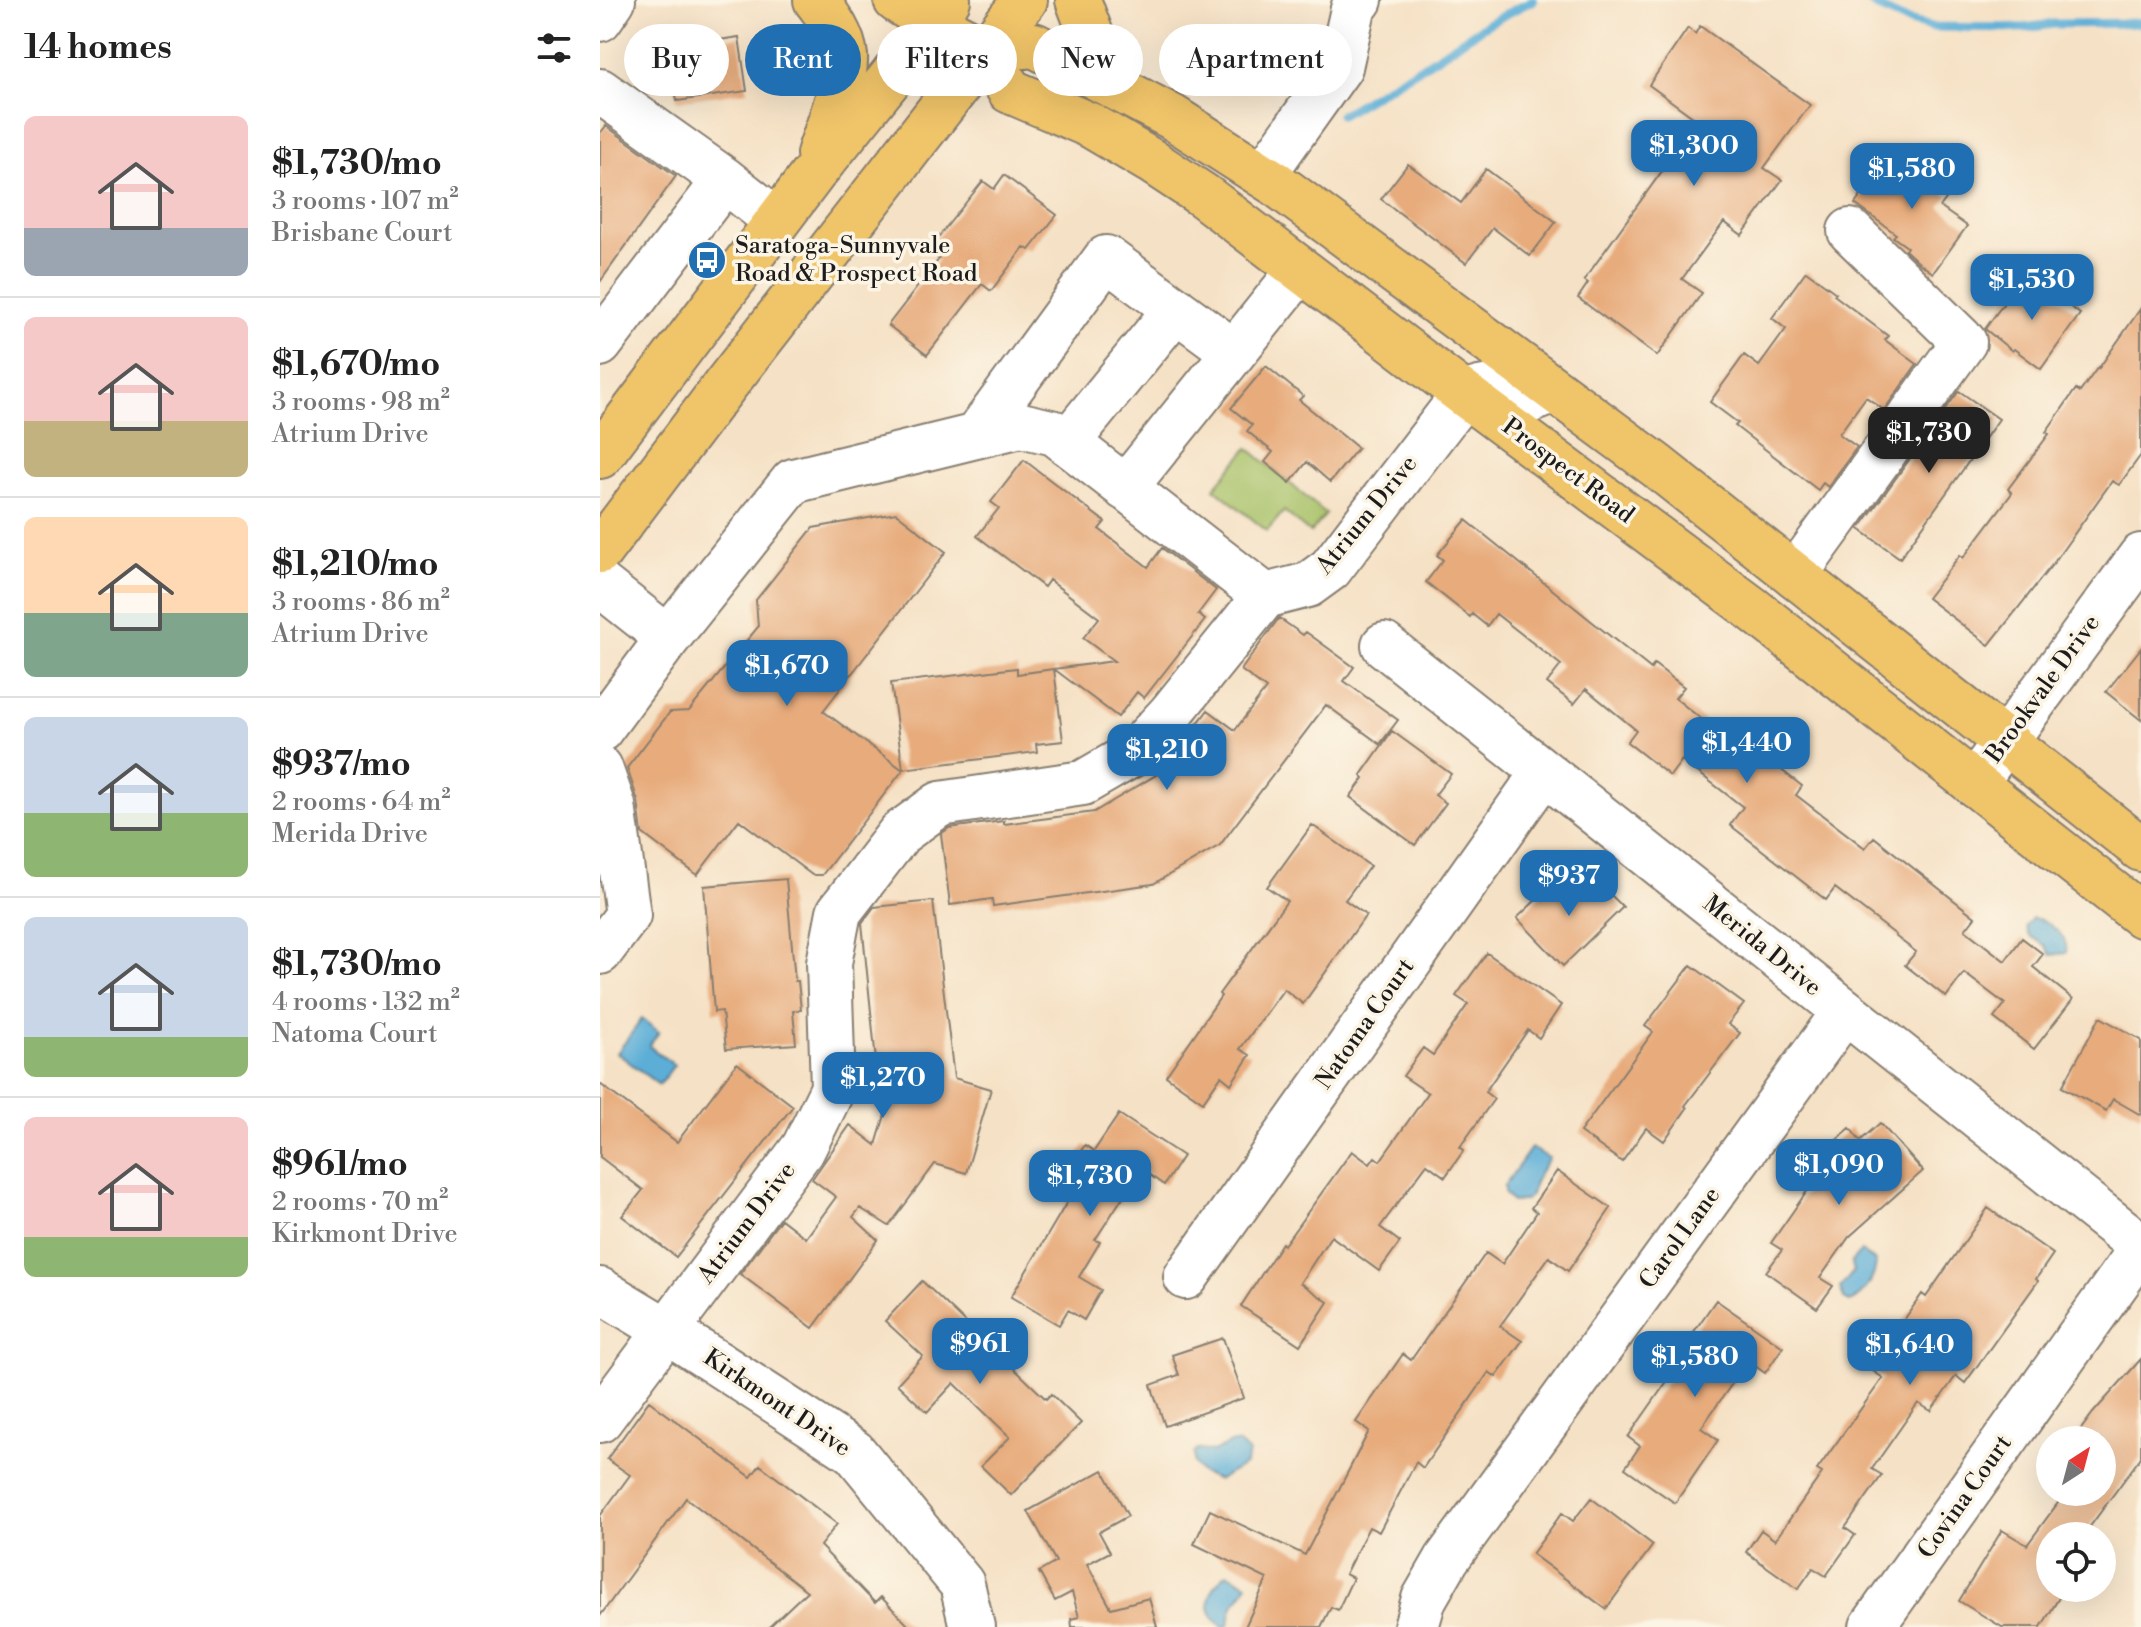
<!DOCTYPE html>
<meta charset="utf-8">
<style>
:root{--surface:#fff;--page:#f2f2f2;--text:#222;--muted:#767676;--line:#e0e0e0;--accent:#1f6fb2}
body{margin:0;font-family:"Libre Bodoni",serif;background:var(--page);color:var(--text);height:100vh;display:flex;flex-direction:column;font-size:30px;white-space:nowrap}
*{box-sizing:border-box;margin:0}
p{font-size:26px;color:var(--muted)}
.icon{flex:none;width:44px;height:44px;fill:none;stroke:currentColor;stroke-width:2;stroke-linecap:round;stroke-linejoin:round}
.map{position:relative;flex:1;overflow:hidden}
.panel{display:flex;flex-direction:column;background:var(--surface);width:600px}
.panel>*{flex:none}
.top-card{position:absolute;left:24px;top:24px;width:760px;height:72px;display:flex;gap:16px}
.needle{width:52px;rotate:36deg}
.controls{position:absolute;left:1436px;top:1426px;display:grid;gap:16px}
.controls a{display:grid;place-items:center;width:80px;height:80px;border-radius:50%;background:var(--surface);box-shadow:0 8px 32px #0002;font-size:40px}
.price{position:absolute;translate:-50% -68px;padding:0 18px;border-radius:16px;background:var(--accent);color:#fff;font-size:26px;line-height:52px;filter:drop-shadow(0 2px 4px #0008)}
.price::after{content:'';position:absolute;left:50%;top:48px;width:24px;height:18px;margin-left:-12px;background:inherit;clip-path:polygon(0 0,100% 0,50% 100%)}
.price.active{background:#222;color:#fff}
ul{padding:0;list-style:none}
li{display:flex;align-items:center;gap:24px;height:200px;padding:0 24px}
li+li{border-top:2px solid var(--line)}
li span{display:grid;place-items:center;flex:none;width:224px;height:160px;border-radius:12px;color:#555}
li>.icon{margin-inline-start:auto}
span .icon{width:96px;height:96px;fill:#fffc;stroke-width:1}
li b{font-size:34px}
h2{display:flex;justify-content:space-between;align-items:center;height:96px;padding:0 24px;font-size:34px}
.chip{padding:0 28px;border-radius:36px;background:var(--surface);box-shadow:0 8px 32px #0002;font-size:28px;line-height:72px}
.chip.active{background:var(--accent);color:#fff}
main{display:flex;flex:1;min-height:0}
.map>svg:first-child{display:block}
.green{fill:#a7c167;stroke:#626e42;stroke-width:2}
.water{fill:#5caed7;stroke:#3c657a;stroke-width:2}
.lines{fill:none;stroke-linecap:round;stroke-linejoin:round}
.stream{stroke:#5caed7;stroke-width:9}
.building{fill:#e7ab7c}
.minor-casing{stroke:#887e70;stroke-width:48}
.major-casing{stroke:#887e70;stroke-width:48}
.minor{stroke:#fff;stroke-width:44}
.major{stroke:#f0c469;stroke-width:44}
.labels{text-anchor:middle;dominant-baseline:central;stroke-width:7;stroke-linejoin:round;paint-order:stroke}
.poi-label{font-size:24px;fill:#1c1c1c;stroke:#fcf5e5;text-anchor:start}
.street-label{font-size:24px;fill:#1c1c1c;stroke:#fcf5e5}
</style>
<main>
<section class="panel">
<h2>14 homes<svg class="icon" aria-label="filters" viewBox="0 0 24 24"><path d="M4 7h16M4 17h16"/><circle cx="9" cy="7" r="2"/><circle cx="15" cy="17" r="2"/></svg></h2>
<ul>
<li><span style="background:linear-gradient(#f6c9c9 70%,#9aa5b1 0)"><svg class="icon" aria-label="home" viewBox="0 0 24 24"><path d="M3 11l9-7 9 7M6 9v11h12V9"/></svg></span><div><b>$1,730/mo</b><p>3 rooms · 107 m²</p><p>Brisbane Court</p></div></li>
<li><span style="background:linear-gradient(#f6c9c9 65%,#c2b280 0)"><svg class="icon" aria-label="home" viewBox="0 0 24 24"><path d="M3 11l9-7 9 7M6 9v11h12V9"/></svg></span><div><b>$1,670/mo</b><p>3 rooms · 98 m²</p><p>Atrium Drive</p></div></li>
<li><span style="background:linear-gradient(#ffd9b3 60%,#7fa58c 0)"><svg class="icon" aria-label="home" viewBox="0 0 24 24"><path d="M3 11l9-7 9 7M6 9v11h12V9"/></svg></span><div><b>$1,210/mo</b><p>3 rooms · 86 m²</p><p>Atrium Drive</p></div></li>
<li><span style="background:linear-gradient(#c9d6e8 60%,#8fb573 0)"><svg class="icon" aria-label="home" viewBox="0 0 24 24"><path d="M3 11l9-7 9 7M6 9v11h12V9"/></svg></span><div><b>$937/mo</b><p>2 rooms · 64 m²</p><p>Merida Drive</p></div></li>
<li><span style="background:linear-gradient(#c9d6e8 75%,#8fb573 0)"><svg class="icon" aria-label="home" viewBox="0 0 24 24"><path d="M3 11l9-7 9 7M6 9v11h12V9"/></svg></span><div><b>$1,730/mo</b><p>4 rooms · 132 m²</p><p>Natoma Court</p></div></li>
<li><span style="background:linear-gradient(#f6c9c9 75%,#8fb573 0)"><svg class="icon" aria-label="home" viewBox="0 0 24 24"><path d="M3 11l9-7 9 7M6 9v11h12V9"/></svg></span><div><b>$961/mo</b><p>2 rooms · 70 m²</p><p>Kirkmont Drive</p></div></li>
</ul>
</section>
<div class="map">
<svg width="1541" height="1627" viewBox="0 0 1541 1627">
<rect width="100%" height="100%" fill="#fcf5e5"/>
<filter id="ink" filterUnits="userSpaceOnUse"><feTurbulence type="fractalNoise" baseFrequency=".0125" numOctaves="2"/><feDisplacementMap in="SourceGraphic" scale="16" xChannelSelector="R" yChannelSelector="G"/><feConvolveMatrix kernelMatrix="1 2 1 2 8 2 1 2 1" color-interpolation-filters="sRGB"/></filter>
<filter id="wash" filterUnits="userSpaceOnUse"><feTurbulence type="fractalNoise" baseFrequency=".006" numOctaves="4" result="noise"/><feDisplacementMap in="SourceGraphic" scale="32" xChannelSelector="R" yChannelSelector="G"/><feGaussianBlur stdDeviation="1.8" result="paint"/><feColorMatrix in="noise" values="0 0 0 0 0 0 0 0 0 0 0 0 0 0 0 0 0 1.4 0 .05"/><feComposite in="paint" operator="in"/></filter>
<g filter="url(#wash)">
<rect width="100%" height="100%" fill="#f5e1c5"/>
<path class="green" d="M648,448l78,66 -16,19 -26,-22 -17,20 -53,-43z"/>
<path class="water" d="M1432,918c15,1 38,19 34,35l-15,2 -6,-10 -16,-10 -3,-9z
M42,1019l17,13 -10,14 25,19 -15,20 -42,-32z
M931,1148l18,10c-4,6 -8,12 -11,18 -9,17 -2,25 -26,26l-8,-9v-7z
M1261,1251l15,11c-1,17 -11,32 -26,40l-6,-3 -4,-11 14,-17 -3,-9z
M638,1443l11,9 -3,12 -28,16 -17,-7 -7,-9v-11l4,-4 15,3 16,-8z
M627,1573l20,11c-2,9 -9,14 -14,22 -3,6 -3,14 -4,19l-5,2c-24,-15 -16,-38 3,-54z"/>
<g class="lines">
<path class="stream" d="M1266,0l13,8 26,12 27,7 92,1 29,-4 88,-1
M741,115l87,-52 61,-40 44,-23"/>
</g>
<g id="blocks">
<path class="building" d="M1100,26l110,79 -46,63 18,12 -40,55 -18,-13 -42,57 20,14 -45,63 -79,-58 10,-15 -4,-3 86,-120 13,10 29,-39 -63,-46 39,-57 7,6z
M139,37l8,54 -70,10 -9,-53z
M6,126l70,50 -76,106v-149z
M1293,151l30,20 -3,5 28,20 -8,11 27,19 -34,47 -14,-10 -14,-13 2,-3 -14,-10 3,-3 -41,-30z
M808,164l53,39 25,-34 70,53 -26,34 -37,-28 -27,35 -85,-64z
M404,175l53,40 -28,35 -5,-3 -33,44 -9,-7 -55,71 -39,-30 51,-66 -11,-9 55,-69 11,8z
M1206,271l30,22 -2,2 54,41 -3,4 32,24 -33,46 -18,-13 -27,37 18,13 -29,40 -5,-4 -5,7 -83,-64 3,-3 -28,-21 34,-47 15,11 27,-37 -14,-11z
M1425,274l55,40 -39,55 -27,-20 -2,2 -27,-22z
M1541,308v147l-22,30 -7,-4 -57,80 -66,84 -62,-47 33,-43 3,3 49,-65 -4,-4 41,-55 -3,-2 30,-43 4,3 18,-25 1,1z
M666,366l37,30 -4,4 59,48 -28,34 -23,-20 -17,21 -25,-21 8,-10 -26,-21 5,-6 -21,-17z
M1359,391l40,28 -99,139 -41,-29z
M424,460l81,62 -6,7 49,38 14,-19 54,42 -18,24 7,6 -18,23 -43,55 -7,-6 -19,25 -64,-48 60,-8 -31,-23 16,-20 -50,-38 -5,7 -67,-51 22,-28 -8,-6z
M296,513l50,39 -123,159 80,59 -81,105h-10l-73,-55 -42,55 -55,-42 -4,-32 -11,-33 43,-56 19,-1 69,-84 -2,-27 57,-72z
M866,520l185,149 3,-5 30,23 -9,11 63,50 6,-7 58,45 -6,9 69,53 9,-11 101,80 -10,13 40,31 17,-23 21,16 -10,13 40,32 -39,50 -40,-31 11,-14 -41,-31 -18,24 -41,-32 11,-13 -21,-16 1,-1 -61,-47 -9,12 -96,-75 13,-18 -61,-47 -12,16 -43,-34 9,-12 -50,-41 -12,15 -27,-21 14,-18 -65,-51 -9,12 -15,-12 -2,3 -44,-35 17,-22 -6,-5z
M679,618l24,17 3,-3 48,35 -10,14 54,39 -18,24 -54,-39 -106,140 -67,39 -160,22 -1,-7 -42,6 -9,-71 8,-6 55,-7v3l90,-12 67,-40 47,-62 27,20 31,-41 -25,-19z
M1541,648v72l-35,-28z
M417,668v6l37,-5 9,72 -27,3 1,8 -134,17 -12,-86z
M792,731l59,43 -16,21 11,8 -31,42 -65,-48 14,-19 -3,-3z
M712,825l58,41 -25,34 21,15 -63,89 -19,-15 -44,60 10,6 -19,29 -10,-8 -18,26 -37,-26 55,-80 -2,-2 68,-93 -20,-14z
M994,878l29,29 -60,59 -46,-48 39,-37 17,17z
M186,879l9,102h3l3,29 -8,1 3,33 -70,5 -4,-38 -8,1 -10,-126z
M333,901l21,177 37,11 -25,84 -31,-9 -46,62 -29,-18 -7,9 25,23 -65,88 -73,-54 41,-55 25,19 30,-41 -24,-18 38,-54 26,20 23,-77 -22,3 -15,-148 12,-16z
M887,953l74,52 -22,33 -11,-8 -43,62 9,7 -34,48 4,3 -19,27 -18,-13 -47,63 20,15 -21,29 -48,-35 -31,47 28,19 -28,43 -59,-39 41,-63 2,2 68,-94 18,13 5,-7 5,4 48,-68 -25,-17 20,-28 10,7 35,-51 -12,-8z
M1091,965l53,39 -16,20 12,9 -55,73 2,2 -23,33 -18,-13 -24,34 -42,-30 73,-100 -8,-6z
M1500,1017l41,23v75l-28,-16 -7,12 -44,-24z
M137,1063l56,43 -117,151 -54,-41 21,-26 -43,-33v-73l77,58z
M519,1114l64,42 -19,29 -23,-16 -46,71 5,2 -21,35 22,13 -17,30 -16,-10 -9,15 -48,-28 69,-117 -13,-9 18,-26 9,6z
M1280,1123l43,48 -74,66 -29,41 13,8 -16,22 -51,-36 16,-22 -11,-7 50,-72 -8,-10 37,-33 10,13z
M957,1171l54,37 -43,63 -19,-14 -49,69 22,15 -26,36 -7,-5 -66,96 -7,-6 -37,70 -10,-5 -24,47 8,4 -15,32 -7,-3 -10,20h-76l22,-48 -73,-35 16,-34 95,45 64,-124 -13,-9 47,-68 8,6 75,-107 16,11 35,-52 -6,-4z
M1388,1208l65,46 -17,25 2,2 -73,102 -9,-7 -25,35 -13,-8 -46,66 10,6 -37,53 10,7 -29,41 -13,-8 -15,21 -52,-37 15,-22 14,10 47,-67 -5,-3 66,-92 -13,-9 52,-75 4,3z
M322,1281l124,118 5,-5 30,29 -70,72 -30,-29 29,-29 -56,-54 -27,29 -30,-28 26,-28 -38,-35z
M1116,1300l67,47 -18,26 -17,-12 -47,67 17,12 -43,63 -50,-35 15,-22 -12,-9 47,-67 -5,-4z
M623,1338l21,60 -79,28 -14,-41 28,-10 -7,-20z
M1541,1359v98l-58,79h-33v52h15l-24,39h-39l-43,-26 43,-71 25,15 39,-53h36v-52h-29l20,-27z
M49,1401l102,76 9,-12 77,59 -17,22 55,57 6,-6 29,30h-141l38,-36 -121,-93 -86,118v-100l30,-41 -23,-16z
M503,1470l25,46 -29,16 11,20 -23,12 24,44 38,-10 8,29h-85l-1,-8 8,-2 -7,-25 -17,9 -16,-29 17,-10 -28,-51z
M991,1498l62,47 -47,64 -74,-55 30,-41 11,8z"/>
</g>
</g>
<g filter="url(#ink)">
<use href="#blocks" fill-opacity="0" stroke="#887e70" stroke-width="2"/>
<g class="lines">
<defs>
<path id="minor" d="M0,19l13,-19
M0,91l125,89 52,41
M663,175l77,-108 13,-58 7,-9
M0,344l125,-164
M376,436l130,-178 128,94
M467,443l109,-134
M525,488l175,-218
M1195,575l169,-233 -114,-111
M0,584l68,54
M784,645l757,601
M0,730l68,-92 125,-157 228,-56 34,8 210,163
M0,768l13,37 15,110 -28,37
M1374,784l167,-228
M586,1277l358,-505
M0,1290l66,40 188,122 108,132 10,43
M0,1420l204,-273 29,-59 -4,-125 10,-51 61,-79 40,-29 143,-21 50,-29 37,-40 95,-118 43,-11 22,-16 134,-175c31,-12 36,-7 65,7l26,-10
M816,1627l8,-28 23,-40 398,-548
M1272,1627l269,-378"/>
<path id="major" d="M216,0c12,16 27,35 29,56 2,25 -18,73 -26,98
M296,0l36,23 53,27 25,41 82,35 59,35 53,35 260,198 290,216 387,305
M478,0l15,40 12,42
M385,50l49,-5 138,72 103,66 382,283 484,383
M0,456l213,-282 80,-99 55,-75
M0,551l126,-167 299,-384"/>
</defs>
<use href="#minor" class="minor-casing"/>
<use href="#major" class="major-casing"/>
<use href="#minor" class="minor"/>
<use href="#major" class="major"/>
</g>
</g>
<defs>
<symbol id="bus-disc" viewBox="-11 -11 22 22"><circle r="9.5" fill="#1f6fb2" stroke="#fcf5e5"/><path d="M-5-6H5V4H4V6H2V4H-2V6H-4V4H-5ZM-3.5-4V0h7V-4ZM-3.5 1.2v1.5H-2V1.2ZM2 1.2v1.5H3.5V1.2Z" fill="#fff"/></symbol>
</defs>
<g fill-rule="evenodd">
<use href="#bus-disc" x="85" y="238" width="44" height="44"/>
</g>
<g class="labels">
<g class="poi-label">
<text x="135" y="246">Saratoga-Sunnyvale<tspan x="135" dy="28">Road &amp; Prospect Road</tspan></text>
</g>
<g class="street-label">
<text transform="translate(968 471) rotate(37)">Prospect Road</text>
<text transform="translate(767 515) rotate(-51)">Atrium Drive</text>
<text transform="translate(1443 689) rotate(-54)">Brookvale Drive</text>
<text transform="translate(1162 946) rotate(39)">Merida Drive</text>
<text transform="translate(765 1024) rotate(-55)">Natoma Court</text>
<text transform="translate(147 1223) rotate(-53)">Atrium Drive</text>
<text transform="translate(1080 1238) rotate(-54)">Carol Lane</text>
<text transform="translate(177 1403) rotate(34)">Kirkmont Drive</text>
<text transform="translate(1365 1497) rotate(-55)">Covina Court</text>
</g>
</g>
</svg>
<div class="controls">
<a><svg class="needle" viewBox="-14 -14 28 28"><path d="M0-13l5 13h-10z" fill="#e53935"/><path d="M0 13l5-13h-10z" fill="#767676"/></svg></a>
<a><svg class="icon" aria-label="locate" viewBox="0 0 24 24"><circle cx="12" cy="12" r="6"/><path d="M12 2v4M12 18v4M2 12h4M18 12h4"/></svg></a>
</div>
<b class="price" style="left:1094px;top:188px">$1,300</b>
<b class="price" style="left:1312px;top:211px">$1,580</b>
<b class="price" style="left:1432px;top:322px">$1,530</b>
<b class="price active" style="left:1329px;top:475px">$1,730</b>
<b class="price" style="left:187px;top:708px">$1,670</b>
<b class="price" style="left:1147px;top:785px">$1,440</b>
<b class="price" style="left:567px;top:792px">$1,210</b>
<b class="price" style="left:969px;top:918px">$937</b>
<b class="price" style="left:283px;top:1120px">$1,270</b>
<b class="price" style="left:1239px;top:1207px">$1,090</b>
<b class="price" style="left:490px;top:1218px">$1,730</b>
<b class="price" style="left:380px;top:1386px">$961</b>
<b class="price" style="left:1310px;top:1387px">$1,640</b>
<b class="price" style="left:1095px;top:1399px">$1,580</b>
<div class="top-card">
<a class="chip">Buy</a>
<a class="chip active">Rent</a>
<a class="chip">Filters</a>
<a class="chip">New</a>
<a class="chip">Apartment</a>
</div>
</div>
</main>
